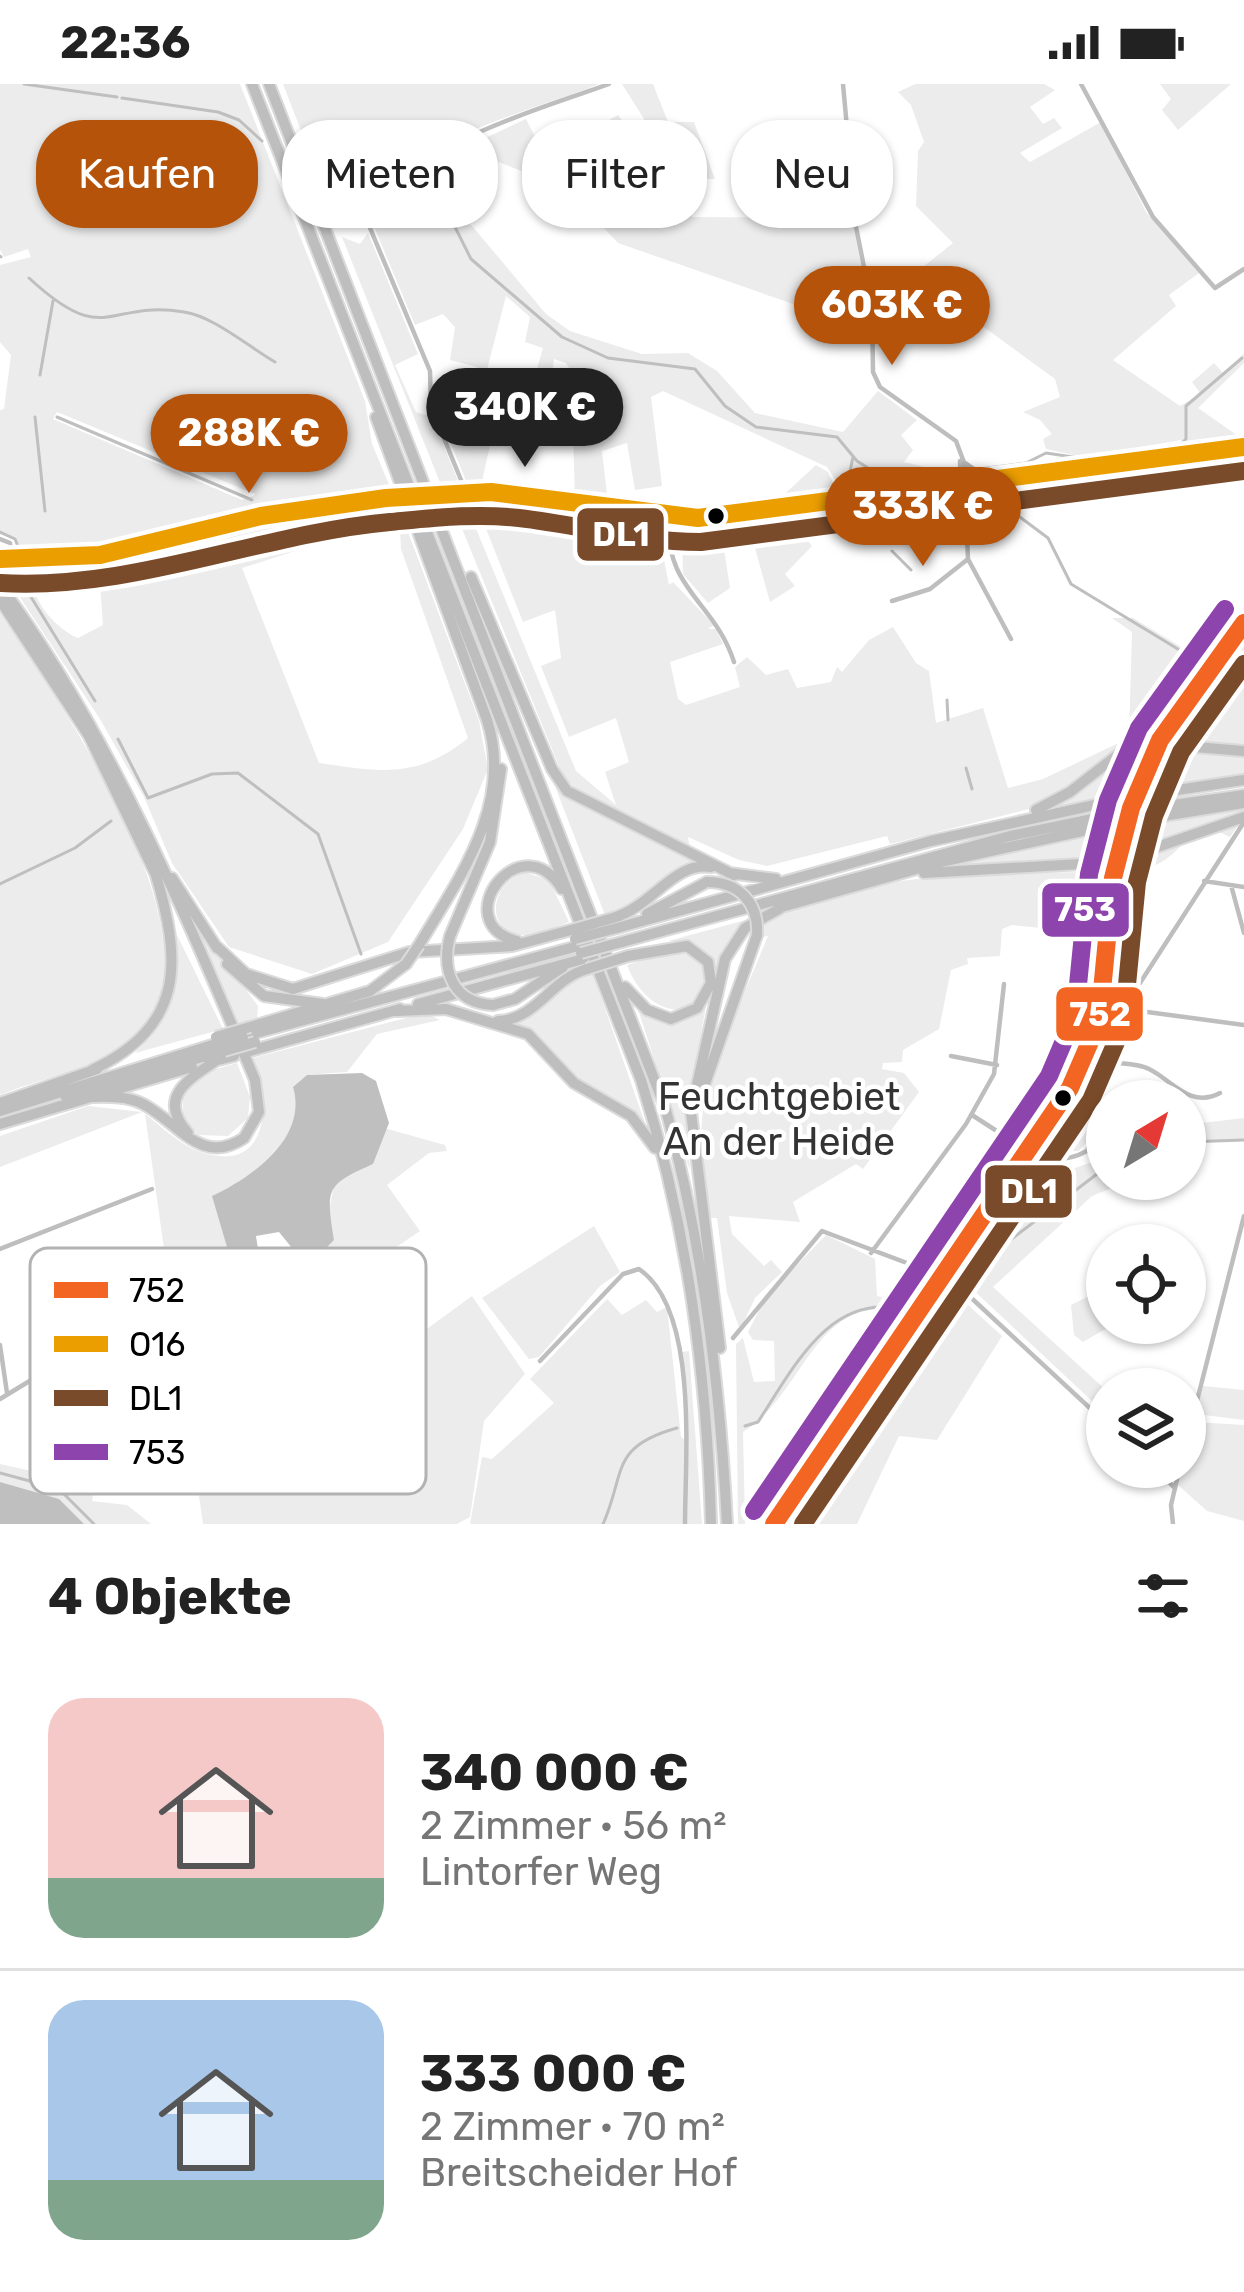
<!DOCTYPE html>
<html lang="de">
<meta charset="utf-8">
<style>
:root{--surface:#fff;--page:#f6f6f6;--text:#222;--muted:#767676;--line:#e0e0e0;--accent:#b45309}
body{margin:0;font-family:Rubik,sans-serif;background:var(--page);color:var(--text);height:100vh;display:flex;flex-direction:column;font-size:45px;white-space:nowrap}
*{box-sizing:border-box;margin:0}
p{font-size:39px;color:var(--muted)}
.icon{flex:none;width:66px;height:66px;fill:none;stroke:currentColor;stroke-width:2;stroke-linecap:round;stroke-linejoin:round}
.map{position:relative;height:1440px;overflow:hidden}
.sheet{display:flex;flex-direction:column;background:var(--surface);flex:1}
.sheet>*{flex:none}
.banner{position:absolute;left:36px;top:36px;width:1173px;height:108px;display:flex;gap:24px}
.needle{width:78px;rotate:38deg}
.buttons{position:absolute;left:1086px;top:996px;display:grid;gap:24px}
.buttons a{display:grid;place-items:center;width:120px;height:120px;border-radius:50%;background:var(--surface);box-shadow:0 3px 9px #0004;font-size:60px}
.price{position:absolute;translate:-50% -102px;padding:0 27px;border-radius:42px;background:var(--accent);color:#fff;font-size:39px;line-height:78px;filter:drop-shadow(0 3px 6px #0008)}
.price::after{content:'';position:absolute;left:50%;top:72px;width:36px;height:27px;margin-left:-18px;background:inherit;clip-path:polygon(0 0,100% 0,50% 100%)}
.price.active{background:#222;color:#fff}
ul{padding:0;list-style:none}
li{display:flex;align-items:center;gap:36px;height:300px;padding:0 48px}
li+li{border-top:3px solid var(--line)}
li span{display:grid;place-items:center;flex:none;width:336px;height:240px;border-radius:36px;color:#555}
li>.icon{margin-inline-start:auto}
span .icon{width:144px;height:144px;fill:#fffc;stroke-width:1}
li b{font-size:51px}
h2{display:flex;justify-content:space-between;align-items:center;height:144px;padding:0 48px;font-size:51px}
.tag{padding:0 42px;border-radius:48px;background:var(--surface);box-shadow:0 3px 9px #0004;font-size:42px;line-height:108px}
.tag.active{background:var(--accent);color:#fff}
.status{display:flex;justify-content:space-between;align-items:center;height:84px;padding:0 60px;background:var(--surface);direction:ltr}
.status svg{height:33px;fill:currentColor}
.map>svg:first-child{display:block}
.green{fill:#ececec;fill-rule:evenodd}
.water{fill:#bfbfbf}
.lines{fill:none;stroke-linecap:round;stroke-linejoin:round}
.stream{stroke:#bfbfbf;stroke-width:3}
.primary-casing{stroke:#dbdbdb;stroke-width:12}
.motorway-casing{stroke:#dbdbdb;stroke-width:14}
.minor{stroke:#bebebe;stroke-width:4.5}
.secondary{stroke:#b8b8b8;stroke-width:8}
.primary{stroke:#bebebe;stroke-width:9}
.motorway{stroke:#bebebe;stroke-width:10}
.motorway-bridge-casing{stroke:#dbdbdb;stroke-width:14;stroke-linecap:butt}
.motorway-bridge{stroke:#bebebe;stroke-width:10}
.bus-1-casing{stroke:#fff;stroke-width:27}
.bus-2-casing{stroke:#fff;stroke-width:27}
.bus-3-casing{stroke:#fff;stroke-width:27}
.bus-4-casing{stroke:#fff;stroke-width:27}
.bus-1{stroke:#f26522;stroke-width:18}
.bus-2{stroke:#eb9e00;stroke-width:18}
.bus-3{stroke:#7a4b2a;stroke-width:18}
.bus-4{stroke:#8e44ad;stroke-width:18}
.bus-dot{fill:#000;stroke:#fff;stroke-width:4.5}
.labels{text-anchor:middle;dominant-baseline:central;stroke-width:9;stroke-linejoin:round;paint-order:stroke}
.park-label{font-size:39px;fill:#333;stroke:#fff}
.key{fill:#fff;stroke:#b2b2b2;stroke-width:3}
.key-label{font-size:33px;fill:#000}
.line-badge{stroke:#fff;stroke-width:4.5}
.badge-label{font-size:33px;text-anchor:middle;font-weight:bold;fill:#fff}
</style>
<div class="status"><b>22:36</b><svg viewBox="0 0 49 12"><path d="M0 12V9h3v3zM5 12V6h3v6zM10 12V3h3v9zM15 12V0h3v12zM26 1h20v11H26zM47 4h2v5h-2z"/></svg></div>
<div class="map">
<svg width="1244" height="1440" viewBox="0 0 1244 1440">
<rect width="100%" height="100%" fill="#fff"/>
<path class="green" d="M0,0h240l125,317 7,43 21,50 -113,10 -187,50 -72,1 -6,-16 -15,-5v-124l4,-1 7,-54 -11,-13v-77l31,-8 -3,-8 -24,8 -4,-7zM57,328l198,82v1l-13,5 -189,-81z
M283,0h317c-73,28 -169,50 -223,109l6,7 44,-35 99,-46 18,36 74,-40 7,9 -9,9 12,18 -8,5 14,23 17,-1 -13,-32 6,-27 -22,-35h31l15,38h26l21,57h-38l13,19 2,19 160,1 15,79 -2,32 -247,-86 -51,-54 -101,-40 -22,54 29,24 73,87 24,17 72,23 46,-1 29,18 38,42 88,19 35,-41 39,29 -16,15 12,15 -9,12 37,9 -16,8 -82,13 -16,-25 -164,-76 -12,6 11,89 -27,4 -8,-47 -25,8 6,52 -33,-7 -4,-125 -5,-8 -12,-4 -6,45 -19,-7 14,-49 -18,-6 5,-25 -24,-21 -25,97 -10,-3 6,-23 -27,-7 5,-33 -12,-13 -28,11 -40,-96 -10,-2 -6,-22 -19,-18 -14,8z
M915,0h129l11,6 -25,17 13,17 11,-6 8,10 -42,25 10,9 71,-40 45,90 53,61 -30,22 7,11 -63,54 67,46 21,-12 -9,-12 22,-19 10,11 20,-21v10l-46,45 46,32 -60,8 -3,-8 -98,17 -37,-8 -3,-10 9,-5 -12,-14 -17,-8 37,-15 -5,-18 -142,-104 40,-32 -37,-37 2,-55 6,-9 -13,-37 -13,-13z
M1160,0h71l-53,46 -16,-20 9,-11z
M368,149l50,121 -23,11 21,47 16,5 29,71 -18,2 -101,-253 18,7z
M444,343l48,9 -11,50 -12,2z
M816,381l12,7 10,21 -61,8z
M995,403l-4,5 14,14 -9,24 -18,14 -6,-51z
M475,417l59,1 71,18 3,13 12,-9 39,10 10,51 4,-3 41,43 -6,4h8l7,15 -53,18 8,37 8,6 54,-18 -5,-20 12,-10 19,18 22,-6 9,19 34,-6 6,-15 5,5 27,-32 24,-13 23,36 13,8 7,52 47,-15 25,80 35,-9 86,-41 3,-106 -20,-14h21l55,33 26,-17 5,5 -74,96 -34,18 -36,31 -46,25 -139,35 -3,-8 -120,30 -28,-6 -51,-23 2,13 -107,-54 -20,-20 -109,-267 -6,-4 17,-3 111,269 40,34 -11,-33 24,-10 -13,-44 -47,19 -28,-71 20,-8 -6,-48 -32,12z
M399,424l80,213 9,48 -25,60 -75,113 -76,32 -83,-27 -57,-84 -28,-66 -44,-78 -100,-152 33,5c-4,27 22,56 45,66l25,-13 -4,-55 94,-26 4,10 20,-6 -1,-6 51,-18 45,-8 3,13 -22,4 2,18 -53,17 77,195c61,9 99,16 149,-25l-67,-189z
M787,431l25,31 -27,28 10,12 -25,16 -22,-79z
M721,446l9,58 -22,15 -25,-29 -1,-37 6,-6z
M0,529c56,84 243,346 128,432 -36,26 -88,33 -128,50z
M1244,546v117l-42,-3 -18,-8 10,-37z
M514,597l48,107 131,72 -48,41 -40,14z
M1163,663l81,8v20l-99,13z
M1142,665l-18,44 -73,15 80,-58z
M1244,723v5l-113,39 -7,-4 7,-22z
M1241,737l-11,16 -11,-5c-11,4 -32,8 -40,16 -9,8 -22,23 -42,17l-9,10 -19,118 6,-86 10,-41z
M1114,743l-8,31 -176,11z
M524,788l25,8 20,42c-12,4 -25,11 -38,13 -44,5 -47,-47 -7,-63z
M1090,788l12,9 -10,112v-60l-80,-8 -10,4 -2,27 -33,2 1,6 -17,6 -12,59 -36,21 -1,12 -19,1 -1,6 22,4 15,19 -56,77 -7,-5 -63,38 7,20 -71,-6 3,18 32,32 7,-6 11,12 -27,26 -15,32 -13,-37 -10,-75h-7l-11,-63 4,-46 22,-70 43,-103 -7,1 1,-14c100,-53 219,-49 328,-51z
M746,836l-23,32 -9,34c-5,-30 -12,-46 -46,-45z
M200,843l58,79 -1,14 -21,7 -41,-97z
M177,851l46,94 -88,24c37,-35 46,-67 42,-118z
M677,866l25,11c20,58 -50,70 -75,4z
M593,890l53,152 -76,-52 -36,-42 -17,-7 54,-46z
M637,922c26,22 43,21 69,0l-20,113 4,52z
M425,929l15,7 -63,14 -30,38 -40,3 -14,12c15,52 -41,89 -80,109l24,86 -14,33 29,-15 11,-16 23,-4 48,-40 -5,-29 6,-31 38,-16 11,-36 61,17 2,6 -18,2 -42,32 33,46 -46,31 29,69 -3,8 -41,31 -13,-13 1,20 -19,9 4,7 -22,18 47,53 55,-12 -18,-99 78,-57 53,78 -41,47 -14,96 -13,7h-254l-58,-410c17,13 35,31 56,38 69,23 70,-50 52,-94z
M237,979l13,34 -2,21 -20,18 -30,-1 -15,-16v-28l19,-18z
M1075,1007l22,25 -5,21 -14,14h-24l-7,-12z
M88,1022l54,6 -142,55v-31z
M1244,1034v23l-59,1v-17z
M1107,1073v22l22,2 -37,15 -99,91 114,104v24l-153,-143 58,-87 24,21 36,-37z
M594,1142l26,46 -20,14 -61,71 -10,2 -47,-61z
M826,1151l49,24 2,37 28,6 19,-28 13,5 -28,36c-92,-31 -103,79 -166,117l2,92h-7l-2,-180 7,-6 11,44 21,-1 -1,-40 -21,-1 -5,-8 18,-35z
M945,1200l57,52 -65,104 -38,-4 -42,88h-76l18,-28 11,7 35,-73z
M1107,1203v36h9l-33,19 -9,-7 -3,-30z
M607,1215l15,16 24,-15 11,12 10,-5 14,130 6,5 -5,-90 7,-1 13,173h-232l12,-67 10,2 62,-56 -24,-24z
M1203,1302l41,4v30l-48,-6z
M1194,1338l50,3v96l-37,-10 -29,-26z
M0,1380l36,8 23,-6 35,25 -2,10 35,4 24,19h-151z"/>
<path class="water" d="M362,989l14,8 13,42 -16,41c-48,21 -47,25 -39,76l-14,14 -28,-6 -13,-16 -23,4 7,48 -11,16 -30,15 -2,-18 17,-16 -25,-85c40,-19 96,-58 81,-109l14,-12z
M0,1398l59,17 25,25h-84z"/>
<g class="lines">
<path class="stream" d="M24,0l93,13
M122,14l96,14 21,8 23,21
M301,54l55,61 15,4
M379,123l18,5 17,-9 39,20 18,36 91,78 46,21 87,11 30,37 31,21 81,10 20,24 32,20 61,-9
M0,172l1,1
M29,194c78,72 77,21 155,34 29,4 65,35 91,50
M40,291l13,-74
M35,333l10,94
M57,333l195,83
M980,385l46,-6 20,-10 34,5 100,-13 6,-6v-33l56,-48
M852,405l-4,-8 5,-24
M997,406l7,11
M867,422l15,33
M1009,425l39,29 23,46 115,70 14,-9
M0,448l15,7 6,15
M892,467l19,19
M23,485v15l72,117
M1204,558l8,-3
M1233,570l11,4
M947,616l1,20
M118,655l30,59 64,-24 26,-1 80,61 43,120
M966,684l6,21
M0,800l75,-36 36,-27
M1185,1058l59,-2
M959,1195l138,-105h10
M926,1232l25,-27
M745,1342l13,-4c36,-55 74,-134 150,-111
M0,1389l59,16 35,35
M603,1440c23,-51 6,-77 74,-96"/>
<defs>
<path id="primary" d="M1118,769l42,-113 84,-117
M774,1440l296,-436 33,-88 10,-125"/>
<path id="motorway" d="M252,0l389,996c46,146 66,291 70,444
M269,0l397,1026c37,136 54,273 61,414
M376,333l111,303c27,83 -27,157 -68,225
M471,493l81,192 15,22 167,84
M0,501c111,151 183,323 255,495l4,32 -15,26c-43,29 -66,-16 -101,-34 -18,-9 -38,-7 -57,-7
M0,516l89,136 67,139
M1176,631l5,22 10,8
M1158,660l86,7
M1130,664l12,-2 11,9
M1144,711l100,-15
M1159,723l85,-12
M1036,726l34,-18 113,-88
M1157,733l87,-14
M1118,766l19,4 107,-37
M1094,783l19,11 20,-24
M729,789l47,6
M924,789l192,-11
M172,794l45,70
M778,824l167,-47 156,-34
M647,830l60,-32
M613,834c40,-12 61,-57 98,-51
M617,844l314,-87 186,-41
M450,852l40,-94 11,-73
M517,857c-71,-18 3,-119 45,-52
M622,858l388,-106 92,-19
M215,861l31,29 47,15 117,-37 102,-6 59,-16
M227,880l37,32 59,8
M625,903l22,23 24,9 26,-11 14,-25 -3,-21 -21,-16 -59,10
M418,920l165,-45
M493,921l22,-6 48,-32
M396,927l50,-2 82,25 46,49 57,33 24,32
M498,937c38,-1 53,-42 89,-52
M250,943l120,-36 36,-27
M252,950l326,-88
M250,967l150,-42
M210,978l24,-6
M92,986c93,-44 90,-108 63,-198
M65,1012l155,-44
M700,1014l57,-163
M0,1019l97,-34
M0,1027l219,-68
M0,1040l192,-57
M188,1049c-32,-36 1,-54 29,-73
M720,1264l-29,-236 34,-153 20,-31 36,-20"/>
</defs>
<use href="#primary" class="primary-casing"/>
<use href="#motorway" class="motorway-casing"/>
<path class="minor" d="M843,0l13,143 16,80 1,65 7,15 76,54 9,24 1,49
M1081,0l72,133 62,71 29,-19
M960,377l1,42
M466,408l-35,-85 -1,-36 -60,-143c-4,-70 185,-124 239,-144
M966,430l2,45 43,80
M652,434l16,17
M669,435c-5,70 46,83 65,143
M0,455l10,4 2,13
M671,459l7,-24
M892,517l38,-12 38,-30
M1204,797l40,6
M1231,801l13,48
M1125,925l119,16
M951,972l46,9
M1109,978c12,2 29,1 40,7 23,11 41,40 71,24
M972,1031l34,22 52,20
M1006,1053c21,23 53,29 81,14l13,-31 18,-103 126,-195
M0,1165l152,-60
M871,1169l95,-129 28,-50 10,-90
M733,1254l89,-107 130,49 155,144
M0,1261l7,48
M540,1277l83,-87 16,-5c60,41 46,188 46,255
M0,1315l168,-102 25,177
M1185,1364l59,-232
M1153,1383l22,21
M1173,1440l-2,-19 9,-38"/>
<path class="secondary" d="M965,381l20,14
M941,404l20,15
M443,410l76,-2 110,23 69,3 546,-71
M0,475l89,2 168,-44 138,-19"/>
<use href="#primary" class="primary"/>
<use href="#motorway" class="motorway"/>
<defs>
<path id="motorway-bridge" d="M1104,724l56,-10
M1102,733l57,-10
M1101,743l56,-10
M707,798c32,0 52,21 50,53
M571,846l42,-12
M450,852c-9,35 3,67 43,69
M575,855l42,-11
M581,869l41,-11
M406,880l13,-19
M587,885l41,-13
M216,953l34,-10
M219,959l24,-6
M224,967l31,-9"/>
</defs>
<use href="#motorway-bridge" class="motorway-bridge-casing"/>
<use href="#motorway-bridge" class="motorway-bridge"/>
<defs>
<path id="bus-1" d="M774,1440l296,-436 29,-67 14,-143 18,-70 29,-68 84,-117"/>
<path id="bus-2" d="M0,475l100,-4 161,-39 125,-18 105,-6 207,26 546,-71"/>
<path id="bus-3" d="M0,499c132,8 259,-49 390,-61 43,-4 86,-9 129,-4 61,7 120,24 182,24l543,-71
M803,1440l288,-424 32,-74 14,-144 17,-66 27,-64 63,-88"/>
<path id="bus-4" d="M754,1427l295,-435 26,-61 14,-141 19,-74 31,-72 86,-119"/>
</defs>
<use href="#bus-1" class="bus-1-casing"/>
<use href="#bus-2" class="bus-2-casing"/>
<use href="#bus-3" class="bus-3-casing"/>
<use href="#bus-4" class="bus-4-casing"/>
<use href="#bus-1" class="bus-1"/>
<use href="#bus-2" class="bus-2"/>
<use href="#bus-3" class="bus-3"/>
<use href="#bus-4" class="bus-4"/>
</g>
<g class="bus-dot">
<circle cx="716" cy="432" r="10"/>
<circle cx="1063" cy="1014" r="10"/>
</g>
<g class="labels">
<g class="park-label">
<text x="779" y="1013">Feuchtgebiet<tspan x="779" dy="45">An der Heide</tspan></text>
</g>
</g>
<rect x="30" y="1164" width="396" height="246" rx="18" class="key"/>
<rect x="54" y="1198" width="54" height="16" fill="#f26522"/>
<rect x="54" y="1252" width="54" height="16" fill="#eb9e00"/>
<rect x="54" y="1306" width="54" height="16" fill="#7a4b2a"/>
<rect x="54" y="1360" width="54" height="16" fill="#8e44ad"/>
<g class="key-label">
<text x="129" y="1218">752</text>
<text x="129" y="1272">O16</text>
<text x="129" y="1326">DL1</text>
<text x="129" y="1380">753</text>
</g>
<g class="line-badge">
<rect x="575" y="422" width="91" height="57" rx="12" fill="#7a4b2a"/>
<rect x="1040" y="797" width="91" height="58" rx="12" fill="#8e44ad"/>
<rect x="1054" y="901" width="91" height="58" rx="12" fill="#f26522"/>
<rect x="983" y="1079" width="91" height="57" rx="12" fill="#7a4b2a"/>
</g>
<g class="badge-label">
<text x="621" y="462">DL1</text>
<text x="1085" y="837">753</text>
<text x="1100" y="942">752</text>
<text x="1029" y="1119">DL1</text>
</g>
</svg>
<div class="buttons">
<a><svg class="needle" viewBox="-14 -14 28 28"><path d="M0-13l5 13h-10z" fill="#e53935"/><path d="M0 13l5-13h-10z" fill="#767676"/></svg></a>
<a><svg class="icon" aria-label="locate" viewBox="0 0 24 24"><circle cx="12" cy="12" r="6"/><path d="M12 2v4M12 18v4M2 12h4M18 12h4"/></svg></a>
<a><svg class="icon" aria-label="layers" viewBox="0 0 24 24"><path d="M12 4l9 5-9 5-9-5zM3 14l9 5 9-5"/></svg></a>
</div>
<b class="price" style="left:892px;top:284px">603K €</b>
<b class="price active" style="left:525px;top:386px">340K €</b>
<b class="price" style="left:249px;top:412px">288K €</b>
<b class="price" style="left:923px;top:485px">333K €</b>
<div class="banner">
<a class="tag active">Kaufen</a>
<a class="tag">Mieten</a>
<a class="tag">Filter</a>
<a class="tag">Neu</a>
</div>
</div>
<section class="sheet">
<h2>4 Objekte<svg class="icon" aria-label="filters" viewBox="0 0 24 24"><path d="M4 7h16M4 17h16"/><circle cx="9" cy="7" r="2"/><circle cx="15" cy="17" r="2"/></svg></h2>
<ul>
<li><span style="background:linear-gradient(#f6c9c9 75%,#7fa58c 0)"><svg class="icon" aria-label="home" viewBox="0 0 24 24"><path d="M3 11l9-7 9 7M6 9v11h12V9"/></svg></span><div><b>340 000 €</b><p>2 Zimmer · 56 m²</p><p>Lintorfer Weg</p></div></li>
<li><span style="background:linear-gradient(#a9c7e8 75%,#7fa58c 0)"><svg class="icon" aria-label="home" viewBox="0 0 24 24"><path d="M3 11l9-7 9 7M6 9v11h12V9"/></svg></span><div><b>333 000 €</b><p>2 Zimmer · 70 m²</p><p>Breitscheider Hof</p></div></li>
</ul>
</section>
